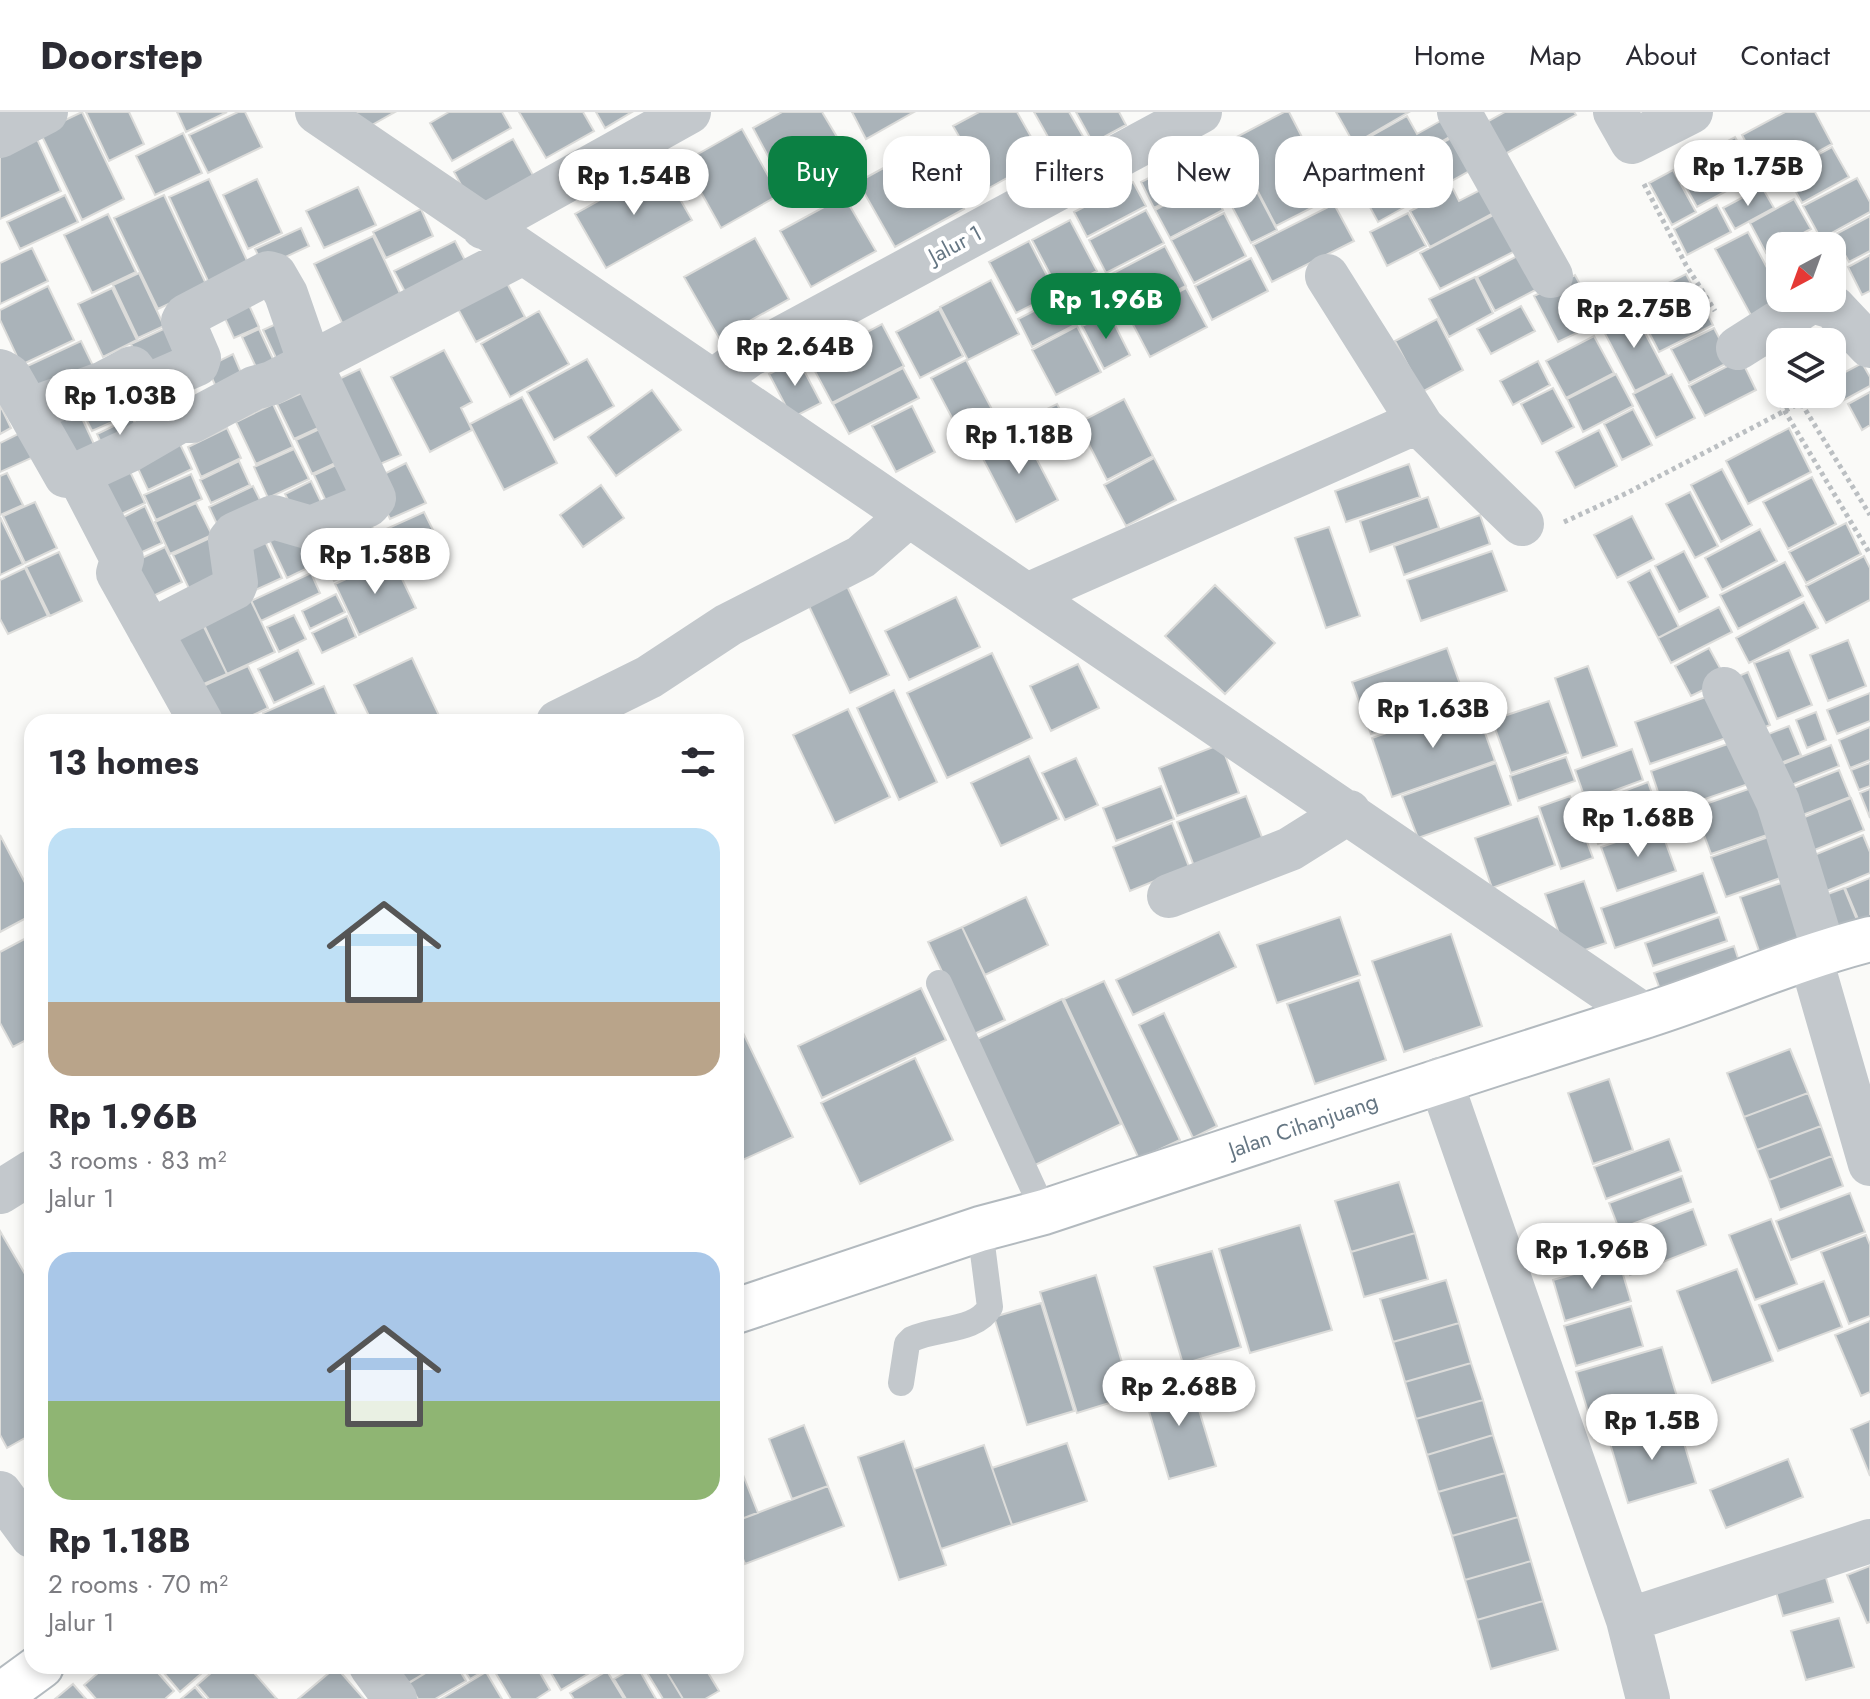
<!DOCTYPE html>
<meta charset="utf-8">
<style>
:root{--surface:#fff;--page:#f7f7f7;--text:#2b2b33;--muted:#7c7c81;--line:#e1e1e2;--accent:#0b8043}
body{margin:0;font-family:Jost,sans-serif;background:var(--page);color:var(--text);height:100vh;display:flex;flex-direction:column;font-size:30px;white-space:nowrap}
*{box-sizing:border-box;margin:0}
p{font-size:26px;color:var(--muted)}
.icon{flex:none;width:44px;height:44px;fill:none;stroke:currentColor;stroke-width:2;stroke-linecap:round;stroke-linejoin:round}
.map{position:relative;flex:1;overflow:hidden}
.panel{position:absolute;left:24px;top:602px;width:720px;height:960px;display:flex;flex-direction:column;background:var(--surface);border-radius:24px;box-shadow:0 4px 12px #0003}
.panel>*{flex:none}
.top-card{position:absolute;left:768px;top:24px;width:760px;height:72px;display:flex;gap:16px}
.needle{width:52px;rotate:221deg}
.fabs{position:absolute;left:1766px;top:120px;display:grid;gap:16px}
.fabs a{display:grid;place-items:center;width:80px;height:80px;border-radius:16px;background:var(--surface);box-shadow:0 4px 12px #0003;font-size:40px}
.price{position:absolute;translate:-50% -68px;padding:0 18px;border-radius:28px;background:#fff;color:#222;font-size:26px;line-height:52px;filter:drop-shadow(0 2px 4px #0008)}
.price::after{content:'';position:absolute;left:50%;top:48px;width:24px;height:18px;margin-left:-12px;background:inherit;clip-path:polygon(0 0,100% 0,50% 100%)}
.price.current{background:var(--accent);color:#fff}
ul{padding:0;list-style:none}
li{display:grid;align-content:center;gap:16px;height:424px;padding:0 24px}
li span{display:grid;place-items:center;height:248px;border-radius:24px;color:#555}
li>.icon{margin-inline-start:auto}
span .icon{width:144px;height:144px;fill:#fffc;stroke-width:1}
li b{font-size:34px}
h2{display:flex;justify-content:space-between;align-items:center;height:96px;padding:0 24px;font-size:34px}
.pill{padding:0 28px;border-radius:24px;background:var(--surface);box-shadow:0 4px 12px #0003;font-size:28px;line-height:72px}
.pill.current{background:var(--accent);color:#fff}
header{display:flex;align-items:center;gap:48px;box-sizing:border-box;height:112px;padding:0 40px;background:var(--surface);border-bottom:2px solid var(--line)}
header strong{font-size:38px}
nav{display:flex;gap:44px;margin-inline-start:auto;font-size:28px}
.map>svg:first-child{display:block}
.building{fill:#aab3b9;stroke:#dcdcda;stroke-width:2}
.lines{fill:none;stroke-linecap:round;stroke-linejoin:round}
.secondary-casing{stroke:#b3babf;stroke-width:48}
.path{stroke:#bbbfc2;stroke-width:5;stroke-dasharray:4 4;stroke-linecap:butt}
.service{stroke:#c3c8cc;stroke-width:26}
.minor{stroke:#c3c8cc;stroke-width:44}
.secondary{stroke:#fff;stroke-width:44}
.labels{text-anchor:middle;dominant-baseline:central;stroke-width:8;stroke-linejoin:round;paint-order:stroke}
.street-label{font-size:22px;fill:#657683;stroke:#fff}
</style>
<header>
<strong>Doorstep</strong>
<nav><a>Home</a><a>Map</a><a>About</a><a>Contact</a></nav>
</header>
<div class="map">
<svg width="1870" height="1587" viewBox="0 0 1870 1587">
<rect width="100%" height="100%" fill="#fafaf8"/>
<path class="building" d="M82,0l42,87 -42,21 -42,-88z
M86,0h43l15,32 -35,17z
M177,0h50l-41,20z
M238,0h7l17,35 -54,26 -19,-38z
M344,0h51l-39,22z
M449,0h53l9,16 -59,33 -22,-38z
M519,0h64l11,19 -48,27z
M596,0h36l-27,16z
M782,0h40l15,25 -61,34 -23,-43z
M852,0h62l-48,27z
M979,0h38l26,46 -54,30 -36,-62z
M1034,0h35l19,33 -27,15z
M1076,0h43l7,13 -33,18z
M1284,0h5l44,85 -57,29 -45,-86z
M1336,0h73l-55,32z
M1505,0h69l2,3 -80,44 -18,-32z
M1785,0h30l17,32 -66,36 -24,-45z
M1407,4l10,18 27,-15 9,16 -86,48 -19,-34z
M742,17l37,66 -58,33 -37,-66z
M183,21l19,40 -47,22 -19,-39z
M1453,25l18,33 -93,52 -18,-33z
M1735,25l21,38 -59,32 -21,-38z
M37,27l24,52 -61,28v-62z
M513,27l21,38 -60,32 -20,-37z
M1230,28l47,90 -26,13 -47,-90z
M927,32l37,65 -69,38 -37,-65z
M1832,35l17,30 -47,26 -17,-31z
M1192,44l13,26 -51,26 -13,-26z
M661,54l31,54 -86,48 -31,-54z
M1673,58l23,42 -24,13 -23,-42z
M1857,66l13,24v10l-49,27 -18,-33z
M209,67l40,86 -40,18 -40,-86z
M257,67l25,54 -34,16 -25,-54z
M1208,69l15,29 -53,28 -15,-28z
M1133,70l13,24 -59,31 -13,-25z
M1490,73l13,23 -73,39 -20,-36 43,-22 6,12z
M358,75l18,38 -52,23 -18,-37z
M1762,75l12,21 -39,21 -12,-21z
M65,83l13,27 -58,27 -13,-27z
M164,83l43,91 -49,23 -44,-91z
M844,84l32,55 -65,36 -31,-56z
M1794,87l17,30 -45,24 -16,-30z
M1334,92l20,37 -82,41 -19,-37z
M1717,93l14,27 -44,23 -13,-26z
M421,97l12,27 -47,22 -13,-26z
M1146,98l18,33 -58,30 -17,-33z
M1499,100l20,37 -79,40 -20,-36z
M1224,101l22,43 -52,27 -23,-43z
M1408,101l18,33 -39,20 -17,-34z
M108,102l28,58 -44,21 -28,-58z
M1870,104v35l-21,11 -15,-27z
M1070,108l27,51 -38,20 -27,-51z
M301,116l8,18 -45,21 -9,-18z
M1748,120l32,60v6l-26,23 -39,-72z
M1812,121l7,13h-30z
M373,124l32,68 -59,27 -32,-67z
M755,126l34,61 -70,39 -35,-61z
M455,129l15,29 -60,31 -16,-30z
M1029,129l27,52 -40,20 -27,-51z
M1165,134l21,40 -66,33 -20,-39z
M32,136l16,33 -48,23v-41z
M1529,138l18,34 -52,27 -18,-34z
M1870,143v36l-8,4 -14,-28z
M1251,146l17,33 -56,29 -17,-34z
M500,158l25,47 -49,25 -25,-46z
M139,161l25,53 -26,12 -25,-53z
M1686,162l27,51 -54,27 -26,-51z
M1575,163l25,47 -42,20 -24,-46z
M1475,165l18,36 -44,24 -20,-38z
M991,168l28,54 -51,26 -28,-53z
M1092,169l14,28 -74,38 -14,-28z
M48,174l26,54 -53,25 -21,-45v-10z
M112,176l25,52 -34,17 -25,-53z
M1186,176l21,39 -57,30 -21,-40z
M243,180l16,35 -25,11 -16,-35z
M1521,194l14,25 -44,23 -14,-25z
M939,197l24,47 -43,22 -24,-46z
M1633,198l34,65 -32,16 -34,-65z
M539,199l30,53 -59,33 -29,-53z
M1109,201l21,42 -26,14 -22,-43z
M287,207l15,32 -24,11 -15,-32z
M1437,207l26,51 -41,22 -27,-51z
M1806,208l12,22h-38v39l-20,-37z
M882,212l22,42 -72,37 -22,-41z
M172,213l17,37 -42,19 -16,-37z
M1077,214l24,46 -45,23 -24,-45z
M1714,216l17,33 -42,22 -18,-34z
M259,217l20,43 -17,8 -20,-43z
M1594,224l20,37 -48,25 -20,-37z
M81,229l16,33 -59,28 -15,-34z
M444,238l28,52 -11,6 11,22 -42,22 -39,-75z
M233,242l9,21 -26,12 -9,-20z
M587,247l27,47 -60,34 -27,-48z
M798,247l23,44 -29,15 -23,-44z
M1741,247l15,31 -51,26 -16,-30z
M966,248l30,57 -35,18 -30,-57z
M1538,249l12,24 -37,20 -13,-24z
M1862,251l8,14v9l-35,19 -6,-11h3v-15z
M903,256l16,30 -70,36 -16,-30z
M360,257l41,86 -37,16 -40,-85z
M1616,262l17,32 -50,26 -16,-33z
M1672,262l23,44 -39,20 -23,-44z
M115,270l15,32 -38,17 -15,-31z
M313,276l16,35 -35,16 -17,-35z
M1553,276l21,39 -32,17 -21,-40z
M652,278l29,40 -65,46 -28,-39z
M1870,280v33l-8,5 -14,-26z
M522,285l35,66 -53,27 -34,-66z
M1124,287l29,57 -46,24 -29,-57z
M74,289l25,54 -35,16 -26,-54z
M273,292l20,43 -37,17 -20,-42z
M1057,292l18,34 -30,16 -18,-35z
M0,293l11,23 -11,6z
M912,294l23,46 -39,20 -24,-46z
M1633,297l19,36 -30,15 -18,-36z
M132,305l11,22 -36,17 -10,-22z
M330,312l16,34 -34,16 -16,-34z
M227,316l14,30 -40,19 -13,-30z
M1789,316l22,44 -63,32 -22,-43z
M26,318l12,25 -38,17v-29z
M1599,318l18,36 -42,22 -19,-36z
M1022,319l36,69 -42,22 -36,-69z
M179,330l13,27 -44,21 -13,-28z
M294,337l15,30 -41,19 -14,-31z
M1154,346l22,42 -50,26 -22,-41z
M124,347l21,44 -39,18 -21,-44z
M347,348l17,36 -33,16 -17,-37z
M239,349l11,24 -39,18 -11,-23z
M406,351l20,40 -36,16 -18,-39z
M1409,352l11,33 -74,25 -11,-31z
M1722,357l30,56 -31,17 -30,-57z
M7,361l16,32 -23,10v-39z
M191,362l11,25 -46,21 -12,-25z
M1812,365l24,47 -48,25 -25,-47z
M311,369l13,27 -26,12 -13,-26z
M601,373l23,33 -41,29 -23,-32z
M253,374l15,30 -45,21 -14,-30z
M1690,380l28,54 -23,12 -29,-54z
M1428,385l11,31 -69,24 -10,-31z
M35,390l22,46 -32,15 -22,-47z
M196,391l16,32 -42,19 -15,-32z
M145,394l17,37 -33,15 -17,-35z
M365,400l21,44 -52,25 -21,-45z
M424,400l17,34 -39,19 -18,-35z
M1480,403l10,29 -86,31 -10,-29z
M1632,404l22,43 -37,19 -23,-43z
M0,405l23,47 -23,11z
M1846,411l15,31 -55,29 -17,-31z
M296,415l18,38 -27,13 -18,-38z
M1329,415l31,89 -34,12 -31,-90z
M1760,417l17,32 -55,29 -17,-32z
M212,425l22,46 -39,18 -22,-46z
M263,425l19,41 -31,14 -19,-41z
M165,435l17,35 -41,20 -16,-36z
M1492,439l15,40 -86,30 -14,-41z
M1684,439l24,46 -29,15 -24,-46z
M59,440l23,49 -32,15 -24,-49z
M1864,444l6,12v32l-44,23 -20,-37z
M392,446l24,50 -57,27 -24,-51z
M1785,450l18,34 -65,33 -18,-34z
M25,456l23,48 -40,18 -8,-15v-39z
M1650,458l29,57 -21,11 -30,-56z
M311,461l9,20 -59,28 -10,-20z
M1215,473l60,58 -50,51 -60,-58z
M847,474l42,89 -39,18 -42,-89z
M336,482l9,18 -35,17 -8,-18z
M956,485l24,50 -71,33 -24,-49z
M251,488l24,52 -48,22 -24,-51z
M1804,490l14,26 -69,35 -13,-25z
M1719,495l13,25 -61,31 -13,-25z
M294,503l12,24 -27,13 -12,-25z
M347,504l9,21 -34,16 -10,-20z
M203,513l24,49 -42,18 -23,-48z
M1848,528l18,46 -38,15 -18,-46z
M1447,536l19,53 -95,33 -19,-52z
M1709,536l17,31 -35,17 -16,-30z
M298,538l16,34 -40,19 -16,-34z
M1789,538l23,55 -35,14 -23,-56z
M992,541l40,85 -85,40 -40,-85z
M412,546l30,64h-70l-18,-37z
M1078,552l21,44 -48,23 -21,-45z
M248,554l20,42 -30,14h-31l-15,-31z
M1588,554l29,80 -35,12 -27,-80z
M1748,560l22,53 -22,9 -21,-53z
M324,574l16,36h-73l-4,-9z
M894,578l43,92 -38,18 -42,-92z
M1717,581l15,43 -82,28 -15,-42z
M1870,581v28l-33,13 -10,-24z
M1549,589l19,52 -57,20 -19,-53z
M1474,590l21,59 -103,36 -20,-59z
M848,597l42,88 -55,26 -42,-88z
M1816,600l10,28 -19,8 -11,-28z
M1789,614l12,29 -33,13 -12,-29z
M1870,615v33l-20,8 -11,-28z
M1739,628l15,42 -89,31 -14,-42z
M1221,632l18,49 -62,23 -18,-48z
M1831,633l8,21 -63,25 -8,-21z
M1632,637l11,31 -57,21 -11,-31z
M1029,644l30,63 -58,27 -30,-63z
M1566,645l9,24 -57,20 -8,-25z
M1076,646l22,47 -33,15 -23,-47z
M1496,651l15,42 -93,33 -16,-42z
M1870,651v23l-11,4 -8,-20z
M1839,658l11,27 -58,22 -11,-26z
M1648,670l13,38 -32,11 -13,-37z
M1161,674l13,33 -58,22 -13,-33z
M1757,674l16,47 -62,21 -17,-46z
M1870,677v29l-10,-25z
M1611,683l14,39 -27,10 -14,-40z
M1246,684l17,44 -69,26 -17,-44z
M1570,684l23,62 -32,11 -22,-62z
M1851,686l13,32 -57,23 -12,-32z
M1538,704l17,49 -63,23 -17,-50z
M1172,711l17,44 -59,24 -17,-44z
M1660,715l16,44 -59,20 -16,-44z
M1777,722l15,40 -66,23 -15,-40z
M0,723l32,61v19l-32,17z
M1863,723l7,17v21l-53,22 -15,-35z
M1703,761l14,40 -102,35 -14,-40z
M1870,766v50l-7,3 -18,-43z
M1793,767l23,65 -53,18 -23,-65z
M1584,769l22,62 -39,13 -22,-62z
M1844,776l18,44 -27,10 -18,-44z
M1026,785l22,48 -63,30 -23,-48z
M1340,805l20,58 -83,28 -20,-58z
M1719,805l8,24 -74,25 -8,-23z
M962,815l43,93 -33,15 -44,-93z
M1219,820l17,35 -103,48 -17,-35z
M1451,822l31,92 -78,26 -32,-91z
M32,823v102l-19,10 -13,-24v-71z
M1734,834l9,27 -79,27 -10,-27z
M1359,868l27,80 -71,24 -28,-80z
M1104,869l76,159 -41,19 -75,-160z
M921,876l25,52 -124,58 -24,-52z
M1062,887l59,125 -92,44 -60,-125z
M1164,901l53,113 -24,12 -54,-113z
M736,906l57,119 -57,26z
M1790,937l18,44 -64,24 -17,-44z
M915,946l38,82 -93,44 -39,-81z
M1609,967l24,71 -40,14 -25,-71z
M1808,981l13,33 -64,24 -13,-33z
M1821,1014l11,30 -63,24 -12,-30z
M1669,1027l12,32 -75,28 -12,-32z
M1832,1044l11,30 -63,24 -11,-30z
M1682,1064l9,26 -72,27 -10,-26z
M1399,1070l16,51 -64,19 -16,-51z
M1850,1081l15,39 -74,28 -15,-39z
M1693,1097l13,36 -76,30 -14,-37z
M1771,1107l26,65 -42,16 -26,-65z
M1300,1113l32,105 -82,23 -31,-104z
M0,1119l32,55v148l-25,14 -7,-13z
M1415,1121l13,46 -64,18 -13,-45z
M1866,1123l4,10v71l-21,8 -28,-72z
M1212,1139l29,96 -58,17 -29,-97z
M1619,1149l12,40 -66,20 -12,-41z
M1737,1157l36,92 -61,22 -35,-92z
M1096,1163l36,121 -55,17 -37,-121z
M1446,1168l13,43 -66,19 -13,-43z
M1824,1169l18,46 -64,24 -19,-46z
M1041,1191l33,108 -47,14 -33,-108z
M1631,1194l12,40 -67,20 -12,-40z
M1870,1209v71l-9,4 -26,-61z
M1459,1211l12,40 -66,19 -12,-40z
M1662,1235l19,63 -86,25 -19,-63z
M1471,1251l12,37 -67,19 -11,-37z
M1189,1265l27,89 -47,13 -26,-88z
M1483,1288l10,35 -66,20 -11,-36z
M1677,1308l19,63 -68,20 -19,-63z
M1870,1309v55l-19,-47z
M804,1313l24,61 -36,13 -23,-60z
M1493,1323l12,38 -67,19 -11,-37z
M904,1329l42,124 -47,15 -41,-123z
M1067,1331l20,58 -75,24 -20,-57z
M984,1333l28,80 -71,24 -27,-80z
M736,1345l22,56 -22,8z
M1788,1347l15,38 -77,31 -16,-38z
M1505,1361l13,44 -66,19 -14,-44z
M828,1374l16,40 -99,38 -9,-22v-21z
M1518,1405l13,44 -66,19 -13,-44z
M1531,1449l12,40 -66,19 -12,-40z
M1870,1454v56l-3,1 -20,-48z
M1824,1459l9,31 -50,14 -9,-31z
M1543,1489l15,49 -67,19 -14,-49z
M1839,1506l15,49 -48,13 -15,-49z
M106,1554h46l22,25 -9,8h-69l-12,-14z
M158,1554h52l-30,26z
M219,1554h29l29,33h-68l-12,-14z
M392,1554h45l-33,20z
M437,1554h20l9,15 -31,18h-17l-10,-16z
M462,1554h30l-22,13z
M505,1554h31l14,24 -14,9h-25l-16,-27z
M547,1554h54l-40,24z
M637,1554l19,33h-30l-12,-20z
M643,1554h20l20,33h-20z
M663,1554h41l15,25 -14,8h-22z
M336,1555l28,32h-66z
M607,1559l17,28h-50l-4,-6z
M486,1560l16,27h-61z
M73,1572l13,15h-31z
M195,1575l10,12h-24z"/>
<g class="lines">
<defs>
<path id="secondary" d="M736,1199l244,-82 64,-17c198,-66 397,-132 597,-195 77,-24 151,-58 229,-78
M0,1584l41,-30"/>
</defs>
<use href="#secondary" class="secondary-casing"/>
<path class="path" d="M1644,72l42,81 29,46
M1768,271l102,171
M1564,410l63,-29 169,-88 7,1 67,109"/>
<path class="service" d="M939,871l105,229
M901,1271l6,-39 5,-5c25,-12 64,-7 78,-32l-10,-78"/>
<path class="minor" d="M317,0l1328,904
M1459,0l92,164
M1615,0l17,30 59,-30
M0,24l46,-24
M483,115l206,-115
M1327,164l95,151
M1738,236l74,-47 21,6 37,39
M0,259l9,5 57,100 12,-2 44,85 -4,14 83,149
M713,269l35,-25 452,-244
M28,298l76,-27 28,-15 13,17h4l48,-21 2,-6 -16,-37 3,-5 82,-43 7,2 11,19 24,69 64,135 -6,7 -57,23 -38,-11 -38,17 -5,6 6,43 -2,5 -84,43
M78,362l52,-24 50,-29h12l62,-33 18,-5 249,-129
M1027,483l379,-168h16l100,97
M1724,577l54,113 46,149
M558,610l91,-45 79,-52 133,-68 47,-41
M1169,784l121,-47 59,-37
M1810,844l60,208
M1440,967l188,541 20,79
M0,1080l32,-20
M0,1381l32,43
M1628,1508l242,-79
M371,1554l24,33"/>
<use href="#secondary" class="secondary"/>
</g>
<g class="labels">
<g class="street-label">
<text transform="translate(955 132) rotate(-28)">Jalur 1</text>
<text transform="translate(1303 1013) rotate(-19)">Jalan Cihanjuang</text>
</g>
</g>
</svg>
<div class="fabs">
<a><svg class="needle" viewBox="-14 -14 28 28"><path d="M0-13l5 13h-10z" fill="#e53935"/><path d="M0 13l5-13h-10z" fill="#7c7c81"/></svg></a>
<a><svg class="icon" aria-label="layers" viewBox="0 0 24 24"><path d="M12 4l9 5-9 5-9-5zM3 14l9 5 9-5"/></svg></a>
</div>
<b class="price" style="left:1748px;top:96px">Rp 1.75B</b>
<b class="price" style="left:634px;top:105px">Rp 1.54B</b>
<b class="price current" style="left:1106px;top:229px">Rp 1.96B</b>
<b class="price" style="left:1634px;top:238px">Rp 2.75B</b>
<b class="price" style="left:795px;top:276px">Rp 2.64B</b>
<b class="price" style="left:120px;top:325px">Rp 1.03B</b>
<b class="price" style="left:1019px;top:364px">Rp 1.18B</b>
<b class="price" style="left:375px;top:484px">Rp 1.58B</b>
<b class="price" style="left:1433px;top:638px">Rp 1.63B</b>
<b class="price" style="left:1638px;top:747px">Rp 1.68B</b>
<b class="price" style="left:1592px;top:1179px">Rp 1.96B</b>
<b class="price" style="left:1179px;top:1316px">Rp 2.68B</b>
<b class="price" style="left:1652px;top:1350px">Rp 1.5B</b>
<div class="top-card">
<a class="pill current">Buy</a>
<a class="pill">Rent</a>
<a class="pill">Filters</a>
<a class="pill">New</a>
<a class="pill">Apartment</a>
</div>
<section class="panel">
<h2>13 homes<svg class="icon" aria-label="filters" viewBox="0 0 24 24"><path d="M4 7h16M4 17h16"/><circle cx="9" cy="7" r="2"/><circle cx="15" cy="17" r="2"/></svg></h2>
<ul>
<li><span style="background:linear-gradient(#bfe0f5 70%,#b9a48a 0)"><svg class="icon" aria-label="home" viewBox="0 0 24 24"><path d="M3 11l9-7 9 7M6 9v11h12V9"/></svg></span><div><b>Rp 1.96B</b><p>3 rooms · 83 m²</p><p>Jalur 1</p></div></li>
<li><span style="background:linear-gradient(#a9c7e8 60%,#8fb573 0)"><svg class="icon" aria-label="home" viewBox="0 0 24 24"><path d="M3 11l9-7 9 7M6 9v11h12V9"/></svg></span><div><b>Rp 1.18B</b><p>2 rooms · 70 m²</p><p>Jalur 1</p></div></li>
</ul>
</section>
</div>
